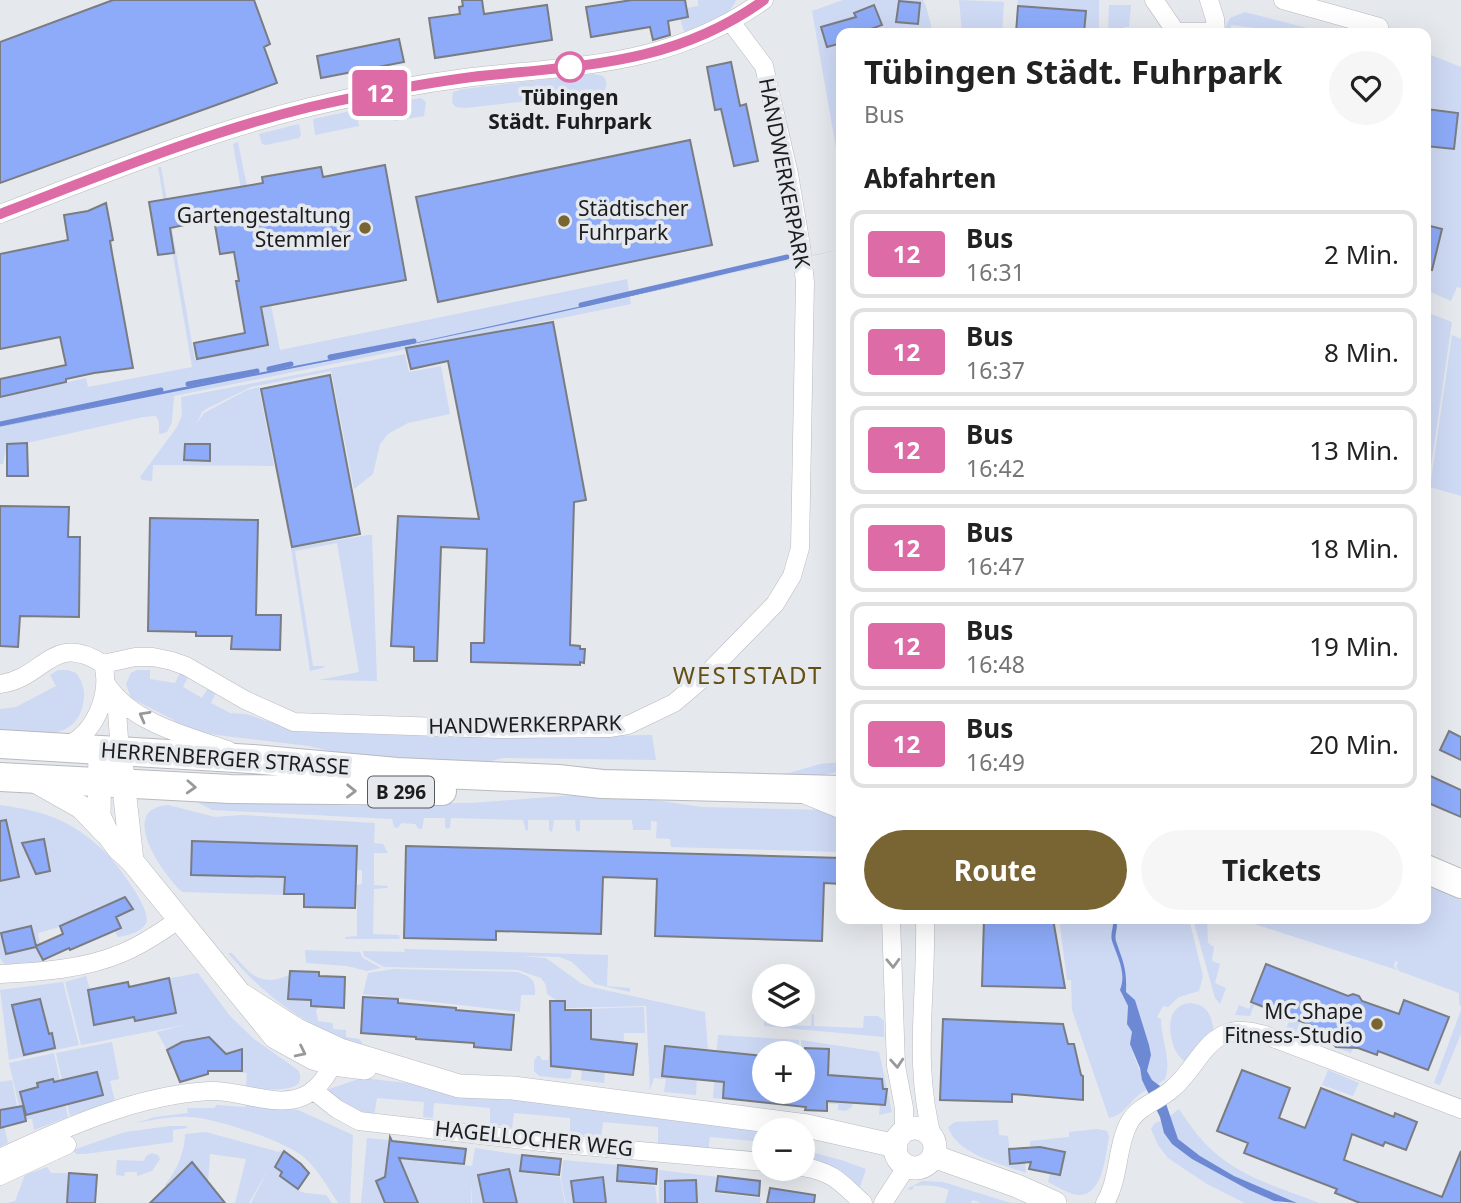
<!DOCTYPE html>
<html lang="de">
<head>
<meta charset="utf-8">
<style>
	body { margin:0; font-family:"Noto Sans",sans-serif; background:#f6f6f6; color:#222; height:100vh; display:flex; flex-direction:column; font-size:26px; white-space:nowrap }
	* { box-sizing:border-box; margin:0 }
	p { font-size:23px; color:#767676 }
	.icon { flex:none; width:38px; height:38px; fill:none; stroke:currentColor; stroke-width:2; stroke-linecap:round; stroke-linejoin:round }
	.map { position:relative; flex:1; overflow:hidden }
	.side { position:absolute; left:836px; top:28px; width:595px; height:896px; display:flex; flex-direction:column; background:#fff; border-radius:14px; box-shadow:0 7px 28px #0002 }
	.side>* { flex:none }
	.badge { padding:0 14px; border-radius:5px; font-size:24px; line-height:46px }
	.controls { position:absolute; left:752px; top:964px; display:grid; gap:14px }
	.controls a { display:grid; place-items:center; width:63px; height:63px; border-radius:50%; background:#fff; box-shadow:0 7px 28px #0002; font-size:35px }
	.map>.badge { position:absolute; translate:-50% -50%; box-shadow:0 0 0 4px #fff }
	h2 { padding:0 28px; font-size:26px; line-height:63px }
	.round { display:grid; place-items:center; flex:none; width:74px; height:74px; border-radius:37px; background:#f6f6f6 }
	.headline { display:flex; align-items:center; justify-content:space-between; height:119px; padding:0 28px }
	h1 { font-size:33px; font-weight:700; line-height:52px }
	.cta { display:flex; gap:14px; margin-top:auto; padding:14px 28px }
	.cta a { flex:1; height:80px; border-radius:42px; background:#796534; color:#fff; font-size:28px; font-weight:700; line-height:80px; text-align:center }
	.cta a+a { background:#f6f6f6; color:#222 }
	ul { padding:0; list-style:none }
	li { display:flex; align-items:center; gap:21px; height:88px; margin:0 14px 10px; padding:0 14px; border:4px solid #e0e0e0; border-radius:14px }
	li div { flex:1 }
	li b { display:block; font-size:26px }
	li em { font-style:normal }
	li .badge { min-width:77px; font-weight:700; text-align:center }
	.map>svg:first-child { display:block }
	.green { fill:#ced9f4 }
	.water { fill:#6d89d4 }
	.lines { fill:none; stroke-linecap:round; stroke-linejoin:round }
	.stream { stroke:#6d89d4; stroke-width:5 }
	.building { fill:#8dabf8; stroke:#7a7c81; stroke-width:2 }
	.minor-casing { stroke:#b8babf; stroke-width:19 }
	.tertiary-casing { stroke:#b8babf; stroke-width:24 }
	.primary-casing { stroke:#b8babf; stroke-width:30 }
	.minor { stroke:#fff; stroke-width:18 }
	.tertiary { stroke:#fff; stroke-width:23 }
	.primary { stroke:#fff; stroke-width:28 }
	.oneway { stroke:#98999a }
	.line-casing { stroke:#fff; stroke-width:16 }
	.line { stroke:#dd6ba6; stroke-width:10 }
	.stop-dot { fill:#fff; stroke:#dd6ba6; stroke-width:3.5 }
	.poi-dot { fill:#796534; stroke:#e5e8ed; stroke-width:2.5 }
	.labels { text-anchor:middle; stroke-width:7; stroke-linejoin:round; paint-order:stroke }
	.shield { fill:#e5e8ed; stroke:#58595c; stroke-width:2 }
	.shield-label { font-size:19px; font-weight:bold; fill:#1b1c1e }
	.stop-label { font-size:21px; font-weight:bold; fill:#1b1c1e; stroke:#e5e8ed }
	.street-label { font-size:21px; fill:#1b1c1e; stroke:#e5e8ed }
	.poi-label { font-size:21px; fill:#1b1c1e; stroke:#e5e8ed; text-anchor:end }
	.quarter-label { font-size:24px; letter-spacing:2px; fill:#654f13; stroke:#e5e8ed }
</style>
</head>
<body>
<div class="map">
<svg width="1461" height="1203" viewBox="0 0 1461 1203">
	<rect width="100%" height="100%" fill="#e5e8ed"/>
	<path class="green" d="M698,0H736C729,19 702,26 684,32L680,18L688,17L687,8L698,6Z
		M843,0H923L926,6L933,33H842V182L812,11Z
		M959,0L1004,2L1002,33H962Z
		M1018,0H1099V33H1085L1086,10L1017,6Z
		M1109,5H1131L1129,27H1124V33H1108Z
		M1245,12L1326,33H1298L1231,25L1230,33H1223L1230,18Z
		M1426,53L1461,67V288L1457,287L1451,301L1426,290Z
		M593,74L603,76C608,82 607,86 603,93L465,108L456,107L452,103L453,92L463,89Z
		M421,98L426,102L424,116L394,121L391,103Z
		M356,110L359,126L315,135L313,119Z
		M299,124L301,135L299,138L266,145L262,144L259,134Z
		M238,142L280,350L627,279L631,304L174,396L172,422L167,432L161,434L159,433V422L156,416L143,417L27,443L7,444L3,464H0V397L86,378L88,387L192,367L158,167H161L195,360L269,346L233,144Z
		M1426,312L1452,322L1428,487L1426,488Z
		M1452,335L1461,339V496L1430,487Z
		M405,354L409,372L441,366L450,414L408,423L388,434L380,444L373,474L354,489L331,371L251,387L208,408L202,412L197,423L204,413L247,390L259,387L274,466L153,465L152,481L142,480L140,477L177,427L182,415L181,397Z
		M368,535H372L377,681L319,680L359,672L337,543L295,551L313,666H325L323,668L310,671L291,548Z
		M58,670H68L76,673C83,682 86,692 83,704C75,744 31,733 0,732V709L16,707L56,686L50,675Z
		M137,670H150V679L175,683L180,673L188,677L183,687L202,698L208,688L216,692L211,703L230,713L246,714L294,730L500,738L652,735L656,760L503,758L473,766L350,756L309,746L225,736L196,732L172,725L174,720L131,698L126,684L131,673Z
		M842,762V771L792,781L541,767L779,774L789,773L820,764Z
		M620,795L702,807L825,810L842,817V852L671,847L670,839L656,838L657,822L651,821V830H633L632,820H580V830L578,832L576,830L575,820H554L552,832L549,830V820H528V830L526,831L523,820L451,818L450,827L448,829L445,827V818H424L422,829H419L415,824L402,823L397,828L394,827L392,819L212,810L193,800L176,796L352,806L412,803H471L563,796Z
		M0,805C24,808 52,814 73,827C83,833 94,842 103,850C114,860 153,910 146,923C141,933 128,935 118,937L106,914L38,933L43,965C28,966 8,973 0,958Z
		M168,805L215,817L242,815L375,823L374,843L383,844L388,853H374V885L388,886L387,888L374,889L373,934L399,935L400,939H345V937L357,936V885L362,884V870H358L357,858L301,857L286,895L182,892C162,873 117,809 168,805Z
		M1426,885L1461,900V1006L1459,1004V993L1399,971L1396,966L1398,962L1395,961L1394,966L1397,970L1239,919H1426Z
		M1059,919H1113L1112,940L1120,958L1123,980L1121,993L1128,1006L1127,1023L1132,1033L1133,1053L1147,1090C1129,1098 1129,1113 1109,1118L1072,1010L1071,980H1067Z
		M1116,919H1189L1203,976L1199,991L1179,997L1168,1007L1163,1006L1157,1017L1161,1019C1161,1040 1172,1059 1165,1079L1158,1084L1152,1080L1147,1071L1151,1055L1135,1000L1126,992C1127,974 1121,957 1116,941C1114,934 1119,927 1116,919Z
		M1193,919H1207L1208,943L1214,947L1212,961L1220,964L1215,983L1226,988L1220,1004L1215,998Z
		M404,949L608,955L607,986L630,988V992L595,984L572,962L560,957L520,956L546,958L582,984L591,987L705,1012L709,1063L697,1078L696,1095L664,1092L666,1079L654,1078L650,1090L646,1006L567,1008L547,994L546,985L541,978L518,970L384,967L364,956L363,951L405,952Z
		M305,950L360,952L363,958L381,968L367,971L347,966L306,963Z
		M228,953H232C250,974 260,988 289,975L288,999L311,1000L321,1006L316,1010L318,1021L333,1023V1029L346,1030V1037L359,1039L362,1042L360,1048C303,1022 269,1001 228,953Z
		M394,969L517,972C531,977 536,979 535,995H521L520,1012L363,994L368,973Z
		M198,973L230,1016L254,1039L298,1070C311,1097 261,1088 246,1088L247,1073L231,1071L167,1050L157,1032L184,1025L81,1045L65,982L86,976L91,993Z
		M63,982L79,1045L9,1060L0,990Z
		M1252,1002L1356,1039L1351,1053L1325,1043L1328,1033L1317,1028L1313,1038L1309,1037L1313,1027L1300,1022L1296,1032L1286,1029L1290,1018L1254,1005L1250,1016L1235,1015L1239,1005L1249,1009Z
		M1190,1003C1212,1005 1212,1021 1215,1039L1192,1068C1185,1062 1177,1056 1174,1047C1167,1029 1168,1005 1190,1003Z
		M644,1007L645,1033H624L623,1056L606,1055L604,1083L581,1080L582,1068L572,1067L571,1077L568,1079L539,1076L534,1071V1061L537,1056H540L542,1060H548L551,1049V1010Z
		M1461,1010V1034L1440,1085L1434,1083Z
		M765,1013L767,1015V1024L811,1026L812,1014L814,1015V1026L863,1028L864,1016H878L884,1021V1037L764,1026Z
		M718,1035L799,1040V1053L765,1054V1086H760L758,1102L713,1098Z
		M801,1040L879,1052L892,1112L879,1115L880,1104L853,1100L852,1107L846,1111L838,1110V1104L807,1103L803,1089Z
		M112,1042L119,1079L110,1081L115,1101L70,1116L56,1053Z
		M54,1053L68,1117L34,1130L32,1119L22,1120L9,1063Z
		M1328,1070L1359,1083L1353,1096L1322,1085Z
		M362,1078L496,1093L765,1130V1142L710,1137L708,1151L658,1143V1127L603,1122L601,1137L570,1134V1118L514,1113L512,1128L490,1124V1108L434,1103L433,1118L423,1117L424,1102L377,1098L374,1116L354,1114L326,1092L329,1089Z
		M12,1080L20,1121L4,1125L8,1143L0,1147V1082Z
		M247,1104L298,1110L353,1135L350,1203H338C329,1189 318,1170 306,1159C289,1142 215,1118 190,1117C172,1116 153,1120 136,1123L155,1117L188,1113L187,1108H215L216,1105L245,1107Z
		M1179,1109C1189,1124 1200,1140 1214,1152C1243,1178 1283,1189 1319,1203C1312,1203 1303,1203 1297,1203C1271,1197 1192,1158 1177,1137C1173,1131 1172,1123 1170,1116Z
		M998,1120L999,1135L1008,1136L1011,1162L1025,1161L1026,1173C1002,1164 957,1155 948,1127L955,1122Z
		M1161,1121L1164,1133L1172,1144L1274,1201L1284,1203H1245L1207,1184L1168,1158L1158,1145L1151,1129L1155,1123Z
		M170,1126H187V1128L173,1130V1142L85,1154H76L73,1150L125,1132Z
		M1097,1129L1107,1131L1109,1137C1105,1156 1103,1202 1073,1194C1064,1191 1056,1186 1048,1182L1050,1173L1060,1175L1065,1154L1034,1148L1030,1146V1141L1069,1137V1132Z
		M206,1132L279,1152L280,1150L308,1174L297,1190L305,1193L326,1195L332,1203H251L269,1168L249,1203H235L246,1159L210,1154L208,1183L168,1188L165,1185C176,1172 185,1152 185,1134Z
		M367,1138L388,1140L387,1157L472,1166L475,1148L521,1155L519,1172L560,1177L565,1203H472V1184L471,1203H361Z
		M803,1144L807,1151L841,1160L866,1169L858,1193L803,1164Z
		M152,1153L158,1155L160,1159L152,1171L137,1176V1172H125L124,1176L116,1175L117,1160L144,1161L146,1156Z
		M563,1160L618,1165L616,1182L655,1186L657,1203H566L561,1179Z
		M47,1167L51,1173H69L66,1203H7L15,1201L25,1175Z
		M659,1170L718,1177L716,1193L761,1198L760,1203H659Z
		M922,1181L943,1182L1011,1203H981L973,1200L971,1203H947L945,1202L949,1190C936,1185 927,1185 914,1186L912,1190L907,1189Z"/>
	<path class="water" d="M842,249C700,279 559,314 417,343C278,372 139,398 0,427L174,389L414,343Z
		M1113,919H1116C1119,927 1114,934 1116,941C1123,962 1127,968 1126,992L1135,1000L1149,1045L1151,1055L1147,1071L1152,1080L1160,1086L1178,1139L1200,1156L1234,1176L1297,1203L1274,1201L1249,1190L1192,1159L1172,1144L1164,1133L1160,1117L1142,1080L1140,1068L1130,1044L1132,1032L1127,1024L1128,1006L1120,990C1127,973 1117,956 1112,941C1110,933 1114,927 1113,919Z"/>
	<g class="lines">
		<path class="stream" d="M581,305L787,257
			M330,357L414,341
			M269,369L291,364
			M188,384L257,371
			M0,424L161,390"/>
	</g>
	<path class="building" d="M113,0H254L270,44L264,47L277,83L0,183V42Z
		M462,0H482L484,14L547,5L552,40L435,58L429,18L460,14L459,7L463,6Z
		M632,0H685L688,17L668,21L670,35L653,40L650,27L591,37L586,7Z
		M899,1L920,3L918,24L896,22Z
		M874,5L882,25L860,33H842V43L827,47L821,27L856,17L854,13Z
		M1018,6L1086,11L1084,33H1016Z
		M399,39L404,62L321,78L317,56Z
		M731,62L740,106L746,104L758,161L734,166L721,109L715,110L707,67Z
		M1426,109L1458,113L1454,149L1426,146Z
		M690,140L712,245L438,302L416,197Z
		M385,165L406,280L261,307L268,345L197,359L194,343L245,333L236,281H239L234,252L220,254L214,219L170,228L174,253L158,255L149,202L263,183L262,177L321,167L323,177Z
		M106,203L113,240L110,241L112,253L133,368L94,373L66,379V382L0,397V379L66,365L60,337L0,349V254L68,240L64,215L88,211Z
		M1426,225L1442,229L1432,270L1426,269Z
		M553,322L586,500L574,502L570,645L580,646V649H585L584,663L580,662V665L471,662V643H484L487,549L441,547L437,661H414V647L391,646L398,516L479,519L448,361L411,369L406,348Z
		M330,375L360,534L292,547L261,389Z
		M27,443L28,476H7V444Z
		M185,444H210V461L184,460Z
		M0,506L69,507L68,537H80L79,617L20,616L18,647L0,646Z
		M150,518L258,520L256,615H281L280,650L231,649L232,636H196V632L148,631Z
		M1449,731L1461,737V760L1440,750Z
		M1426,774L1461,790V817L1426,802Z
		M6,820L19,877L0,881V821Z
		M44,839L50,871L36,874L22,843Z
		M192,841L357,846L355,908L304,907V894H284L285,877L191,875Z
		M406,846L842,858V884L824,883L822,941L655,936L657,879L603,877L601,934L496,931V940L404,938Z
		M125,897L133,909L116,917L121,928L70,950L69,948L43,960L36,947L6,954L1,933L31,926L36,946L63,934L60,926Z
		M984,919H1053L1065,988L982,986Z
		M1266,964L1348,996L1353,994L1359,996L1362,1001L1399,1014L1404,1000L1449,1017L1428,1070L1378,1051L1377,1055L1358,1048L1336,1047L1331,1041V1033L1251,1002Z
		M290,971L319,972V976L345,977L344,1008L311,1006V1000L288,999Z
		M169,978L176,1013L135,1021L134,1017L94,1025L88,990L128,982L129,987Z
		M363,997L398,999V1003L456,1008V1010L514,1015L511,1050L474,1047V1043L416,1039V1037L361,1033Z
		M40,999L49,1034L52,1033L55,1048L24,1055L12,1005Z
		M550,1001H565V1010H591V1039L637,1044L633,1075L551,1066Z
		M943,1019L1063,1024L1068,1044H1074L1081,1075L1083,1076V1100L1012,1094V1102L940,1100Z
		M209,1037L226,1054L242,1049V1071H208V1074L180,1082L167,1050L182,1042Z
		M665,1046L765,1056V1092H803L805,1048L829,1049L828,1075L882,1079L883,1089H887L885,1105L827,1101V1111L805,1110L806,1107L723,1098L724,1082L662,1076Z
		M1242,1070L1290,1088L1279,1118L1305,1128L1321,1088L1394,1117L1395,1113L1417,1122L1406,1150L1385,1142L1383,1146L1352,1134L1344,1160L1442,1197L1461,1151V1203H1360L1335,1193L1337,1189L1244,1153L1248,1143L1217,1131Z
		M97,1072L103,1095L26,1115L20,1092L38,1087L37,1083L53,1079L54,1082Z
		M23,1106L26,1121L0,1128V1110Z
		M390,1137L392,1141L466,1149L464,1164L399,1158L418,1203H385L376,1181L385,1177Z
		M1040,1147L1065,1152L1060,1175L1029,1169L1031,1162L1010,1164L1009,1149Z
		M284,1151L301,1164L309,1173L298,1189L280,1176L282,1172L275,1167Z
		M522,1155L561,1159L559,1175L520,1171Z
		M192,1162L225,1203H150L184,1170Z
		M618,1165L657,1169L656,1184L617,1181Z
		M509,1169L517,1203H484L478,1175Z
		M69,1173L97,1175L95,1203H67Z
		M718,1176L760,1181L759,1196L716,1191Z
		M603,1177L606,1203H574L571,1181Z
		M696,1180L697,1203H665V1181Z
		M770,1188L815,1195L814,1203H767Z"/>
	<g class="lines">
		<defs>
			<path id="minor" d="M1154,0L1176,32H1216
				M1209,0L1215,19L1216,33
				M1283,0L1379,27
				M0,214C102,175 203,133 310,107C363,94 418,84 472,77C580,65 672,66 764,0
				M103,664L135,657H153L172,661L186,666L245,700L294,722L499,729L609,728L628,725L674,703L701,680L775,604L792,576L800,548L805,282L801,246L789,174L764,66L731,22
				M0,684C44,679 52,631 103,664C112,693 94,737 64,746
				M107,685C132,723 187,736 228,750
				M116,698L120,752
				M803,794L842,810
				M891,919L896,1066L904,1108V1132
				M925,919C927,998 912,1061 933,1140
				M0,974C40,972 85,969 122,953C142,945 161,932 178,920
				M313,1090L337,1109L359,1121L550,1143L765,1162
				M0,1158C64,1128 137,1095 209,1091C239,1089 275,1109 304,1096C320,1089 331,1069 337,1055
				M803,1167C834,1172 841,1183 863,1203
				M0,1176L67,1145
				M883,1203L907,1166
				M1105,1203C1120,1178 1116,1146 1130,1121C1140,1105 1159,1101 1172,1089C1191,1074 1202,1045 1223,1035C1237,1028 1251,1031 1265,1035L1461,1109"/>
			<path id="tertiary" d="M100,751L99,816L107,833L118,848L132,861L275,1037L313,1058L333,1064L365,1068
				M120,752L132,861
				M35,781L81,807L105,832
				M242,995L297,1030L340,1050L459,1086L513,1088L807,1126L896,1146
				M895 1148a20 20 0 1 1 40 0a20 20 0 1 1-40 0Z
				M933,1156L1017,1186L1055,1203"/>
			<path id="primary" d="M0,744L252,759L397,772L558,779L602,784L842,790
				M0,777L230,789L442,791
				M1426,869L1461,884"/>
		</defs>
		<use href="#minor" class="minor-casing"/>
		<use href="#tertiary" class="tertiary-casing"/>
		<use href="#primary" class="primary-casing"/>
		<use href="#minor" class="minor"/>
		<use href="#tertiary" class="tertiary"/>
		<use href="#primary" class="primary"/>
	</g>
	<defs><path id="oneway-chevron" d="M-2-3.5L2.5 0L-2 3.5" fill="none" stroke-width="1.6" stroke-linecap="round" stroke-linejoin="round" transform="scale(1.75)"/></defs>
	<g class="oneway">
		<use href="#oneway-chevron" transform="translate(144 716) rotate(-151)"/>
		<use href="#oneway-chevron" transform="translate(191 787) rotate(3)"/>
		<use href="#oneway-chevron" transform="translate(351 791) rotate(1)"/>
		<use href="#oneway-chevron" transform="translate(893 963) rotate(88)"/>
		<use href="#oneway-chevron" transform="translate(301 1052) rotate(26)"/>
		<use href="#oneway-chevron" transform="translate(897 1063) rotate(86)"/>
	</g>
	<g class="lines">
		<defs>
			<path id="line" d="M0,214C102,175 203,133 310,107C363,95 418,84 472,77C580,65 672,66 764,0"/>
		</defs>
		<use href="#line" class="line-casing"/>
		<use href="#line" class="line"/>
	</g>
	<circle class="stop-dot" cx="570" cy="67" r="14"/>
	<g class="poi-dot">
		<circle cx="564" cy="221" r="7"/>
		<circle cx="365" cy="228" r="7"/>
		<circle cx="1377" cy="1024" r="7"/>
	</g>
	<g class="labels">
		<rect class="shield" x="368" y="776.5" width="66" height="31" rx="5"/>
		<g class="shield-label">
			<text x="401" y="799">B 296</text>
		</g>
		<g class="stop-label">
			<text x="570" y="105">Tübingen<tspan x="570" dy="24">Städt. Fuhrpark</tspan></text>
		</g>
		<g class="street-label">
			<text transform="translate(784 173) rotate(79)" y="7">HANDWERKERPARK</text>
			<text transform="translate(525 725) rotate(-1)" y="7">HANDWERKERPARK</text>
			<text transform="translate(225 759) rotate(4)" y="7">HERRENBERGER STRASSE</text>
			<text transform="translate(534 1139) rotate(6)" y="7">HAGELLOCHER WEG</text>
		</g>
		<g class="poi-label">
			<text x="578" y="216" text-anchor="start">Städtischer<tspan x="578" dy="24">Fuhrpark</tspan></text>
			<text x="351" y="223">Gartengestaltung<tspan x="351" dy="24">Stemmler</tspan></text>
			<text x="1363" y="1019">MC Shape<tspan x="1363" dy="24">Fitness-Studio</tspan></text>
		</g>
		<g class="quarter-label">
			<text x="748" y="684">WESTSTADT</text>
		</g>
	</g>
</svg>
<div class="controls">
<a><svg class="icon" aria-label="layers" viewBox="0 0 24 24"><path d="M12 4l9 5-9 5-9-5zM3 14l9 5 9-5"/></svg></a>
<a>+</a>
<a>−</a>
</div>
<b class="badge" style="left:380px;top:93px;background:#dd6ba6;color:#fff">12</b>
<section class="side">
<div class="headline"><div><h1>Tübingen Städt. Fuhrpark</h1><p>Bus</p></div><a class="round"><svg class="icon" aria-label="heart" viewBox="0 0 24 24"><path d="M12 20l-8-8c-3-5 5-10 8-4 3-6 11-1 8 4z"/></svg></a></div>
<h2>Abfahrten</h2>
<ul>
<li><span class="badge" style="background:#dd6ba6;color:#fff">12</span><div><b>Bus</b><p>16:31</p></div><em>2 Min.</em></li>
<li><span class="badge" style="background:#dd6ba6;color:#fff">12</span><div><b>Bus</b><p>16:37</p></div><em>8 Min.</em></li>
<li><span class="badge" style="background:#dd6ba6;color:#fff">12</span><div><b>Bus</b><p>16:42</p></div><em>13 Min.</em></li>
<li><span class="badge" style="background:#dd6ba6;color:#fff">12</span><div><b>Bus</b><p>16:47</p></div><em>18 Min.</em></li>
<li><span class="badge" style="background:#dd6ba6;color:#fff">12</span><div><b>Bus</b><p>16:48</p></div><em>19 Min.</em></li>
<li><span class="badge" style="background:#dd6ba6;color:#fff">12</span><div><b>Bus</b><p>16:49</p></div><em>20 Min.</em></li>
</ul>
<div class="cta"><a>Route</a><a>Tickets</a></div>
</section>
</div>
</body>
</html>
